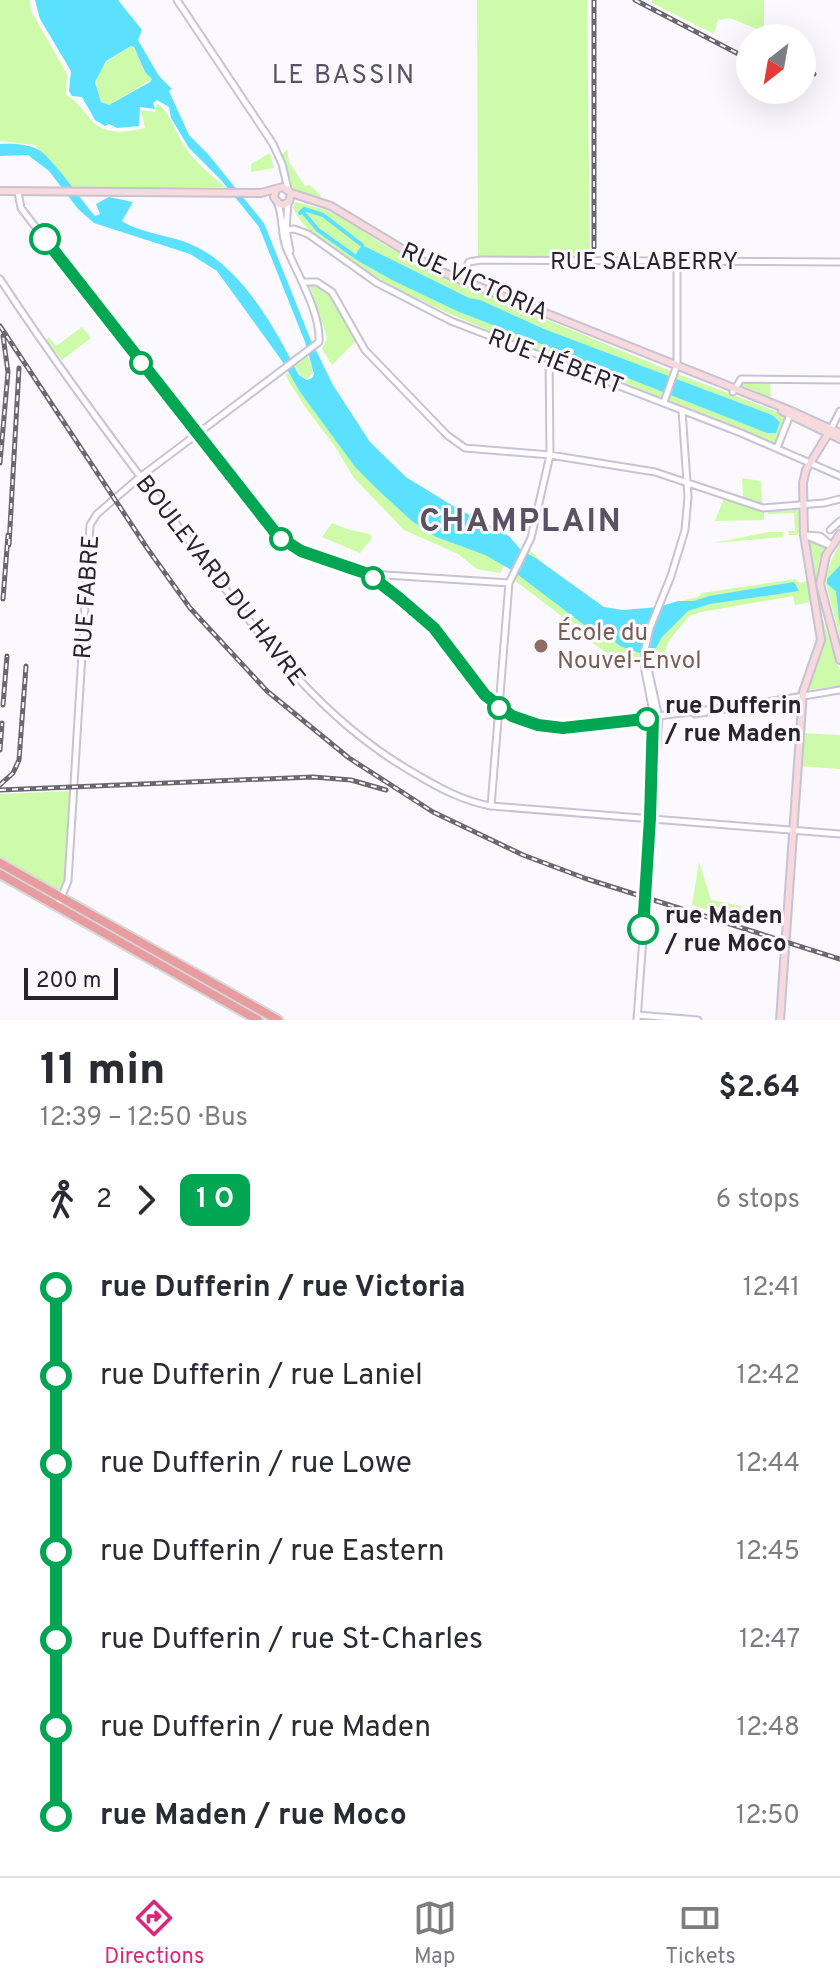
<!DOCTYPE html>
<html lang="en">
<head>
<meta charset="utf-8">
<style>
	body { margin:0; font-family:Overpass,sans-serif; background:#f7f7f7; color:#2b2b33; height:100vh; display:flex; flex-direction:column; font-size:30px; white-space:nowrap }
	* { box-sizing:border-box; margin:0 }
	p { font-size:26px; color:#7c7c81 }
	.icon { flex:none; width:44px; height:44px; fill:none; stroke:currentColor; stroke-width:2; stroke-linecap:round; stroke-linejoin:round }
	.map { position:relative; height:1020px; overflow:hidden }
	.sheet { display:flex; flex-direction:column; background:#fff; flex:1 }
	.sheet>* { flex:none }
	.badge { padding:0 16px; border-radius:12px; font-size:28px; line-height:52px }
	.needle { width:52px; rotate:211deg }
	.tools { position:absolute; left:736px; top:24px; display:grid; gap:16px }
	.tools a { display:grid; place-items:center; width:80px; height:80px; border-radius:50%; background:#fff; box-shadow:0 8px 32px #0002; font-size:40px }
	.scale { position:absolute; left:24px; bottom:20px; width:94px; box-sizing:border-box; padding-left:8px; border:4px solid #27242c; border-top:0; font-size:22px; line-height:28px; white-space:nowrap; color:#27242c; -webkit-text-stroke:6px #fbf9fe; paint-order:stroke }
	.map>.badge { position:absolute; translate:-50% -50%; box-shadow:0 0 0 4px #fff }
	.legs { display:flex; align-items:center; gap:12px; height:88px; padding:0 40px; font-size:26px }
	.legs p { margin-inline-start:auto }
	.summary { display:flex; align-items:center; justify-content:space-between; height:136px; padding:0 40px }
	h1 { font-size:44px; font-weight:800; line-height:60px }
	ul { padding:0 40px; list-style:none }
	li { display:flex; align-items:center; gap:28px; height:88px; font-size:30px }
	li i { display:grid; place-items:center; width:12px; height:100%; margin:0 10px; background:currentColor }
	li i::after { content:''; width:20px; height:20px; margin:-10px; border:6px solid; border-radius:50%; background:#fff }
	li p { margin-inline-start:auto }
	li:first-child i { background:linear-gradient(#0000 50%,currentColor 0) }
	li:last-child i { background:linear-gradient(currentColor 50%,#0000 0) }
	.menu { display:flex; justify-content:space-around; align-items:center; height:112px; border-top:2px solid #e1e1e2; background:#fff; font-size:22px; color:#7c7c81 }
	.menu a { display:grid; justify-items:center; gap:4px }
	.menu .selected { color:#db2777 }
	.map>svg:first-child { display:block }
	.green { fill:#cdfbaa }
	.water { fill:#5be1fe; fill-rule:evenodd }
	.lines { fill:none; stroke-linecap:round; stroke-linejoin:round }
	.stream { stroke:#5be1fe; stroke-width:2 }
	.canal { stroke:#5be1fe; stroke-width:4 }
	.tertiary-casing { stroke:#c9c1d6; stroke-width:9 }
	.secondary-casing { stroke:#c9c1d6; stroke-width:10 }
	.trunk-casing { stroke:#d8d8d9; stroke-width:12 }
	.tertiary { stroke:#fff; stroke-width:5 }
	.secondary { stroke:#f6dadc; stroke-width:6 }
	.trunk { stroke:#e79ca0; stroke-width:8 }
	.rail-casing { stroke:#6a676e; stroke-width:5 }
	.rail { stroke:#fbf9fe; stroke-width:2; stroke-dasharray:6; stroke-linecap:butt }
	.line-1-casing { stroke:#fff; stroke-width:18 }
	.line-1 { stroke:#00a651; stroke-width:12 }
	.stop-1-dot { fill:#fff; stroke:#00a651; stroke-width:4 }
	.education-dot { fill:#8d6e63; stroke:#fbf9fe; stroke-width:3 }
	.labels { text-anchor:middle; stroke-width:6; stroke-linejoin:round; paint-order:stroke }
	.street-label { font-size:24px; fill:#27242c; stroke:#fbf9fe }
	.education-label { font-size:24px; fill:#785e54; stroke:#fbf9fe; text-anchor:start }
	.stop-label { font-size:24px; font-weight:bold; fill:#27242c; stroke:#fbf9fe; text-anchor:start }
	.neighbourhood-label { font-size:26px; letter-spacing:2px; fill:#585263; stroke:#fbf9fe }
	.district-label { font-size:32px; font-weight:bold; letter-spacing:2px; fill:#585263; stroke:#fbf9fe }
</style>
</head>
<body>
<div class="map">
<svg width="840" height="1020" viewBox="0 0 840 1020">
	<rect width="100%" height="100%" fill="#fbf9fe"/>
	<path class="green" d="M0,0H30L31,11L67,74L66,95C80,103 84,113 94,123C107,135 130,132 145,128L141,110L155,112L157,103C170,111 177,137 188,151C198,165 213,177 226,187L73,188L35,145L0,141Z
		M477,0H587L590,257H478Z
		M652,0H764V32L730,18L718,20L714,34L652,3Z
		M131,46L134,48L145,72L152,79L109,105L101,102C87,71 107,61 131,46Z
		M287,149L289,162L305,186L310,185L321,196L320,198C284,194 292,182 282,155Z
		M270,153L274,168L251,172V164Z
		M295,202L323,209L343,217L376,240L428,269L460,284L678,374L786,415L775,445C713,420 651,395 588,370C521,343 321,272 293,208Z
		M312,283C337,292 346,318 356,341L332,365L322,349L327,337L309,284Z
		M82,327L91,338L62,360L46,340L49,337L56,346Z
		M307,353L313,373L307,379L300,375L294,363Z
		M288,372L300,392L355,467L413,522L436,537L485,555L504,566L500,573L477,569L458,554L404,530L354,478L335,447L303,404L285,375Z
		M770,377L771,403L734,388L738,382Z
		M742,478L761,481L762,504L743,499Z
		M724,498L764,511V520L715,521Z
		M796,509L799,512L800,532L796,535H789L788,531H795L794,513L767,514L769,510Z
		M332,523L347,529L370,534L372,538L360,553L322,537Z
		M769,532H783V537L713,543Z
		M806,538L825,547C804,584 829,634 840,671V686L807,690L820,650Z
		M840,543V565L827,579V584L835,588L839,601L840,639L826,583C827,568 833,556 840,543Z
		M529,550C551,569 576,598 605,607C634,617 669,603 698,597L702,593L795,579L800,583L807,581L811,602L795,605L793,596L701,612L689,616L668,642L664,656L652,659L617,660L591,642L572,624L514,580Z
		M800,733L840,735V769L798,766Z
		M72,791L65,883L58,891L0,859V794Z
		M699,862L711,900L741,906L740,920L692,905Z"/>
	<path class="water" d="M35,0H118L142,30L138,40L159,76L172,89L169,91L189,135L208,154L264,223L310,338L333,385L370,442L406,477L453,506L509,536L521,550L537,559L604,607L623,610L659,607L678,601H694L709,596L794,582L799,591L710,604L688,611L662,637L651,657L620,646L613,640L608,643L513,571L485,555L436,537L413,522L378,490L355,467L300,392L282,361L217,271L190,254L94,223L78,209L49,171L28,155L0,156V144C11,143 29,144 39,150C54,160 81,200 95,216L100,214L96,204L109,197L133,202L122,221C144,235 174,235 197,247C244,271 276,330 299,375L307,380L312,378L314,374L305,342L259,227L221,180L189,148L171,118L169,107L157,100L153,103L155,109L140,107L139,126L117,128L109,124L105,126L95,120L82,97L72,96L69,91L71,71L40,19ZM131,46L134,47L145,72L152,79L150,82L109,105L101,102L95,82L106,61Z
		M362,245L469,298L480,300L544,329L772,415L780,422L776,433H767L457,311L392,280L353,258Z
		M840,565V627L836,591L827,584V579Z"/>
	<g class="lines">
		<path class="stream" d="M72,898L117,925"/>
		<path class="canal" d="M302,211L318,230L353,255
			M300,213L304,209L323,215L362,245"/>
		<defs>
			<path id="tertiary" d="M177,0L273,144L282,164L288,189
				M18,192L21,208L27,216L278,536L301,551L368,574L426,619L485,695L500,709L522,720L563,728L721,708
				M288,203L286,229L290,251
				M283,230L294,229L308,234L377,283L451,321L741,433L840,476
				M0,279C57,366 118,448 181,530C251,622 311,714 414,773C439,788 463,801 491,806L840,834
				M460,280L469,262L481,260L840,262
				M302,282H317L332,292L365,350L447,435L465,448L550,455L655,472L763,508L824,503L840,499
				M733,392L741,379L840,380
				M664,402L677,365V262
				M831,429L840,411
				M777,448L790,415
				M830,530L840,521
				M804,535L820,536L832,546
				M807,536L831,546
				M370,574L509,583
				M695,714L840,690
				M491,806L509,583L531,538L550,455L549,358
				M650,818L653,712L645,671V649L650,628L671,576L685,530L688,497L682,410
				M57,907L68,881L90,525L97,514L140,477L319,342C321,313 297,274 286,247C281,233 283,218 278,204
				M637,1015L698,1020
				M637,1020L659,718L647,664"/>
			<path id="secondary" d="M0,191L261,193L283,187L291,193L289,202L283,205L278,203L274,197L276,190
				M291,193L331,206L437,270L789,410L840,433
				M782,411L840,439
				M840,534L826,555L820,584L840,660
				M780,1020L803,692L821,640L804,535L803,483L806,470L831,429"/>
			<path id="trunk" d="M0,863L278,1020
				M0,874L258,1020"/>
		</defs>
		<use href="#tertiary" class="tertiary-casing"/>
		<use href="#secondary" class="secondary-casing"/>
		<use href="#trunk" class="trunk-casing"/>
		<use href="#tertiary" class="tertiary"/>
		<use href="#secondary" class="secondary"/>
		<use href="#trunk" class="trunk"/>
		<defs>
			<path id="rail" d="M635,0L750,60
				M802,73L814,74
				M594,247V0
				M0,326L147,548L190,608L267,691L349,758L433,812L523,855L587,879L840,959
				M0,463L8,372L3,336
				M9,545L19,368
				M3,599L8,535
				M3,705L7,656
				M0,750L2,723
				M0,785L13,773L19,760L26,666
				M0,790L313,777L351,780L386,790"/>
		</defs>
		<use href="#rail" class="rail-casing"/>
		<use href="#rail" class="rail"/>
	</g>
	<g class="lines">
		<defs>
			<path id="line-1" d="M45,239L278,536L301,551L368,574L398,597L434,628L485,695L512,716L538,725L563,728L653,718L650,818L643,929"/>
		</defs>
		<use href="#line-1" class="line-1-casing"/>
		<use href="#line-1" class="line-1"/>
	</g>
	<g class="stop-1-dot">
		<circle cx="45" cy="239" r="14"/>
		<circle cx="141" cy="363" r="10"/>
		<circle cx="281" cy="539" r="10"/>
		<circle cx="373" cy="578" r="10"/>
		<circle cx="499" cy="708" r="10"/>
		<circle cx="647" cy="719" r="10"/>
		<circle cx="643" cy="929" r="14"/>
	</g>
	<circle class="education-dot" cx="541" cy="646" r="8"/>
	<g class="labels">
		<g class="street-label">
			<text x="644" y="269">RUE SALABERRY</text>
			<text transform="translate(475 281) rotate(24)" y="8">RUE VICTORIA</text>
			<text transform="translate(556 361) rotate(21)" y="8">RUE HÉBERT</text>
			<text transform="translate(221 580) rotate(52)" y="8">BOULEVARD DU HAVRE</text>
			<text transform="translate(86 597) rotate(-86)" y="8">RUE FABRE</text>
		</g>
		<g class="education-label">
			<text x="557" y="640">École du<tspan x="557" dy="28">Nouvel-Envol</tspan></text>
		</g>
		<g class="stop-label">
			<text x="665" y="713">rue Dufferin<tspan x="665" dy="28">/ rue Maden</tspan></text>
			<text x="665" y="923">rue Maden<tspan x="665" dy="28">/ rue Moco</tspan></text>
		</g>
		<g class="neighbourhood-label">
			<text x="344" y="83">LE BASSIN</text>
		</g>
		<g class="district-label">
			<text x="521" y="531">CHAMPLAIN</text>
		</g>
	</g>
</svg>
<div class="tools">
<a><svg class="needle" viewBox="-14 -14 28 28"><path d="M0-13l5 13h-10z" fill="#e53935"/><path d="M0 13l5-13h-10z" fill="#7c7c81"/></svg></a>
</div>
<div class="scale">200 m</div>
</div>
<section class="sheet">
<div class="summary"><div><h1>11 min</h1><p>12:39 – 12:50 · Bus</p></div><b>$2.64</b></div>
<div class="legs"><svg class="icon" aria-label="walk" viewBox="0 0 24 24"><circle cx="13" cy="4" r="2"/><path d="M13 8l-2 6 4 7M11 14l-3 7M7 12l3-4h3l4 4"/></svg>2<svg class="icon" aria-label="forward" viewBox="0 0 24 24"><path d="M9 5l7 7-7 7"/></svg><b class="badge" style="background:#00a651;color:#fff">1 O</b><p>6 stops</p></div>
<ul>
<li><i style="color:#00a651"></i><b>rue Dufferin / rue Victoria</b><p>12:41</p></li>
<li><i style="color:#00a651"></i><span>rue Dufferin / rue Laniel</span><p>12:42</p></li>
<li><i style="color:#00a651"></i><span>rue Dufferin / rue Lowe</span><p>12:44</p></li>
<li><i style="color:#00a651"></i><span>rue Dufferin / rue Eastern</span><p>12:45</p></li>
<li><i style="color:#00a651"></i><span>rue Dufferin / rue St-Charles</span><p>12:47</p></li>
<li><i style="color:#00a651"></i><span>rue Dufferin / rue Maden</span><p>12:48</p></li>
<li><i style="color:#00a651"></i><b>rue Maden / rue Moco</b><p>12:50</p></li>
</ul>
</section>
<nav class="menu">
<a class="selected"><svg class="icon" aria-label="directions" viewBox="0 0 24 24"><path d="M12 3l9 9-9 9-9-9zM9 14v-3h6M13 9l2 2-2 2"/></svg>Directions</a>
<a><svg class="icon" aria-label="map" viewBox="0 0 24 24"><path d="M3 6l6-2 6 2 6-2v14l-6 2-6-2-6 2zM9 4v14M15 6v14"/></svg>Map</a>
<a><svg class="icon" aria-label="tickets" viewBox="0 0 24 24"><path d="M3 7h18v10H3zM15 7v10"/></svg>Tickets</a>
</nav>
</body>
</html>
